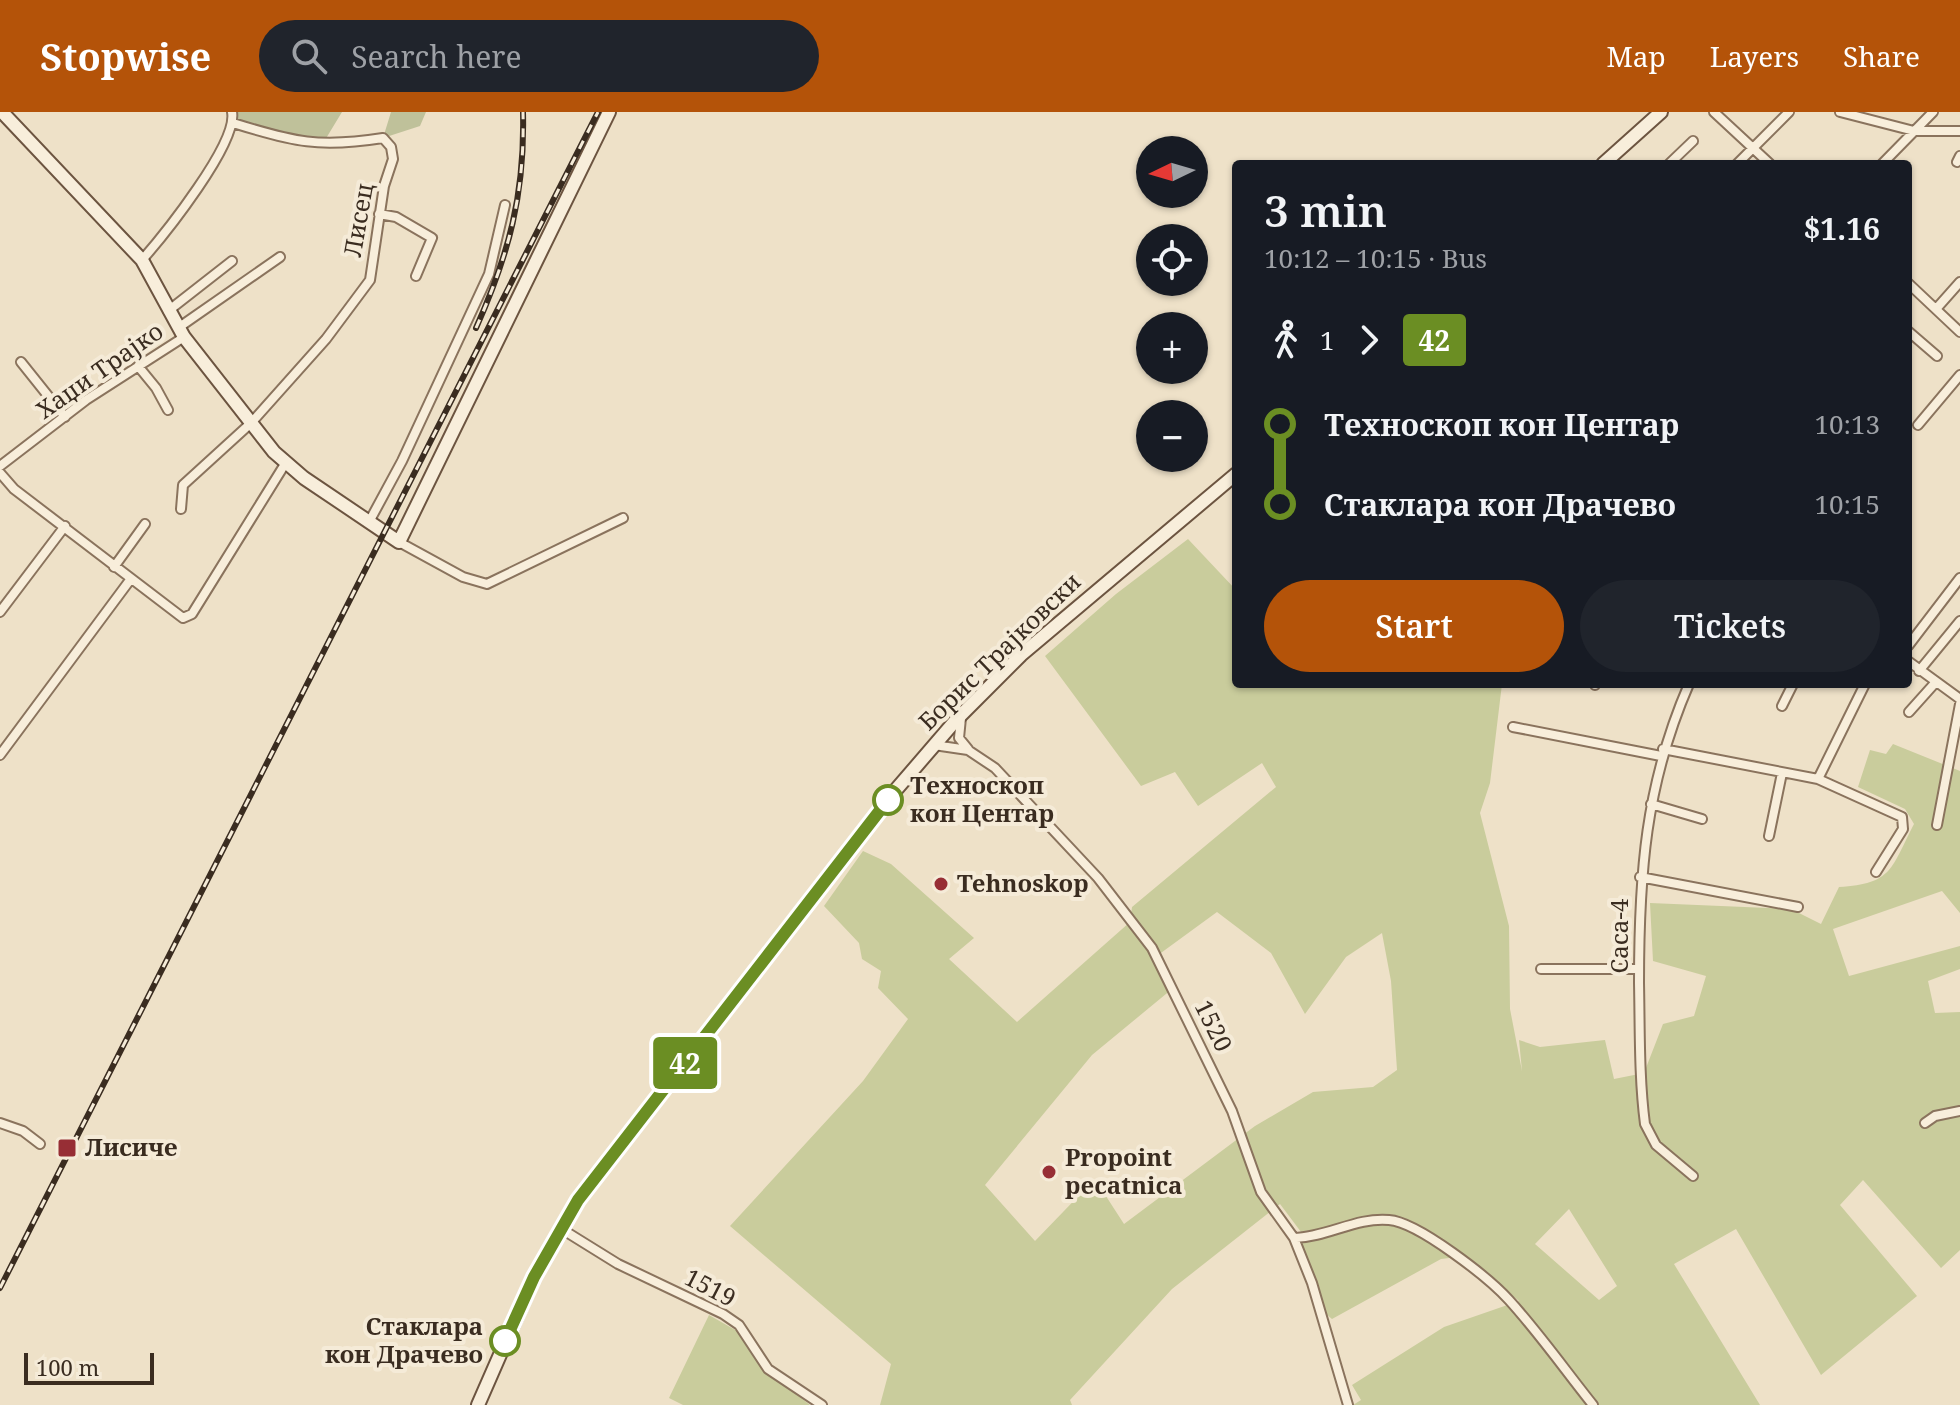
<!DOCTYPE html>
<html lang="en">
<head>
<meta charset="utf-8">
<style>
	body { margin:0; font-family:"Noto Serif",serif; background:#20242c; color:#f1f3f6; height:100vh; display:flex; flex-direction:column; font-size:30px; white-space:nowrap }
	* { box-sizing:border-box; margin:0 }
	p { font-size:26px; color:#9ea1a6 }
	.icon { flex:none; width:44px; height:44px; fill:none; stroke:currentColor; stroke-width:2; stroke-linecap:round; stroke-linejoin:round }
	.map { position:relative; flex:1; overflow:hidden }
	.details { position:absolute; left:1232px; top:48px; width:680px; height:528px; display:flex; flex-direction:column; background:#171b24; border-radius:8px; box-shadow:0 2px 6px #0004 }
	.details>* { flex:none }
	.badge { padding:0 16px; border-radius:6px; font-size:28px; line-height:52px }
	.needle { width:52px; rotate:265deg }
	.tools { position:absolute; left:1136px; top:24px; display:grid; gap:16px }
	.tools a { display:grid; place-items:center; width:72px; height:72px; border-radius:50%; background:#171b24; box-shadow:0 2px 6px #0004; font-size:40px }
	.scale { position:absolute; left:24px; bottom:20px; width:130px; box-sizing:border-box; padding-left:8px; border:4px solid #3a2c20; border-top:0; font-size:22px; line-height:28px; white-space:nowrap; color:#3a2c20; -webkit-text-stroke:6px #f5ebd8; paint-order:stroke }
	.map>.badge { position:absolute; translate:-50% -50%; box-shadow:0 0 0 4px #fff }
	.legs { display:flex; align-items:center; gap:12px; height:88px; padding:0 32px; font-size:26px }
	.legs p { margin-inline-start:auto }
	.summary { display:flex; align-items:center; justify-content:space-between; height:136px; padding:0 32px }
	h1 { font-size:44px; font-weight:600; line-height:60px }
	.cta { display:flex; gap:16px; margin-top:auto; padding:16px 32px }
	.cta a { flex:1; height:92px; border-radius:48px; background:#b45309; color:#fff; font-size:32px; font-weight:600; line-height:92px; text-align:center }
	.cta a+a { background:#20242c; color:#f1f3f6 }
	ul { padding:0 32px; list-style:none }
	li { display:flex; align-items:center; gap:28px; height:80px; font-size:30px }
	li i { display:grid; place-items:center; width:12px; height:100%; margin:0 10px; background:currentColor }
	li i::after { content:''; width:20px; height:20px; margin:-10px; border:6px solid; border-radius:50%; background:#171b24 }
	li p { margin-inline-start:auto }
	li:first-child i { background:linear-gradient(#0000 50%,currentColor 0) }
	li:last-child i { background:linear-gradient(currentColor 50%,#0000 0) }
	header { display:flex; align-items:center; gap:48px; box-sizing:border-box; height:112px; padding:0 40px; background:#b45309; color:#fff }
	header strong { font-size:38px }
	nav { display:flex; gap:44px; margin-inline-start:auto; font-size:28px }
	.search { width:560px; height:72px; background:#20242c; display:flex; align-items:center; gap:20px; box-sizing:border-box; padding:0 28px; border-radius:44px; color:#9ea1a6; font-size:30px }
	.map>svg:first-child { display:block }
	.green { fill:#c9cc9c; fill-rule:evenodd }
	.cemetery { fill:#bfc19a }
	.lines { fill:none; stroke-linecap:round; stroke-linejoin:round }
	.street-casing { stroke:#8a735d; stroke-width:12 }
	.secondary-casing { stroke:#6c5440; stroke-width:16 }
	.street { stroke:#f8eedb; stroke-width:8 }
	.secondary { stroke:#f8eedb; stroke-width:12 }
	.rail-casing { stroke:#3a2c20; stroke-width:6 }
	.rail { stroke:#f5ebd8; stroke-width:3; stroke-dasharray:9; stroke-linecap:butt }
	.line-1-casing { stroke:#fff; stroke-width:18 }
	.line-1 { stroke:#6b8e23; stroke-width:12 }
	.stop-1-dot { fill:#fff; stroke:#6b8e23; stroke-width:4 }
	.poi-dot { fill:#972e35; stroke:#f5ebd8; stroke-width:3 }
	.labels { text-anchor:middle; stroke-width:8; stroke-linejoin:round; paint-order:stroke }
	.street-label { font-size:24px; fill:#3a2c20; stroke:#f5ebd8 }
	.stop-label { font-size:24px; font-weight:bold; fill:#3a2c20; stroke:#f5ebd8; text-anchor:start }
	.poi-label { font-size:24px; font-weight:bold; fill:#3a2c20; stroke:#f5ebd8; text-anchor:start }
</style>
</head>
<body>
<header>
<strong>Stopwise</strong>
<div class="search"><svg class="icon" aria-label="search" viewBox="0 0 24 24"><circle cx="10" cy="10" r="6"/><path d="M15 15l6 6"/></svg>Search here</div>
<nav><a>Map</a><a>Layers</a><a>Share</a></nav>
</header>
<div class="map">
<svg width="1960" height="1293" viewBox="0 0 1960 1293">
	<rect width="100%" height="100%" fill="#eee1c8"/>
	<path class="green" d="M1188,427L1236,478V572H1502L1490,671L1480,701L1509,814L1510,897L1522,959L1519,928L1540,935L1605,928L1614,967L1644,961L1663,912L1694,904L1706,864L1653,849L1650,791L1791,797L1821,812L1839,775C1893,772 1891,756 1914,712L1905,697L1858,675L1870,638L1886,642L1893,632L1960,659V801L1942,779L1833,817L1849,864L1960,834V857L1928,869L1935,901L1960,900V1138L1941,1156L1863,1068L1840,1093L1917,1184L1821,1263L1736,1117L1674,1152L1760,1293H1353L1361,1288L1352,1273L1444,1215L1519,1189L1466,1144L1441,1147L1332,1207C1311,1191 1292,1145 1301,1120L1280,1092L1172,1177L1070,1288L1072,1293H880L891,1252L730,1114L863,969L908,907L878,876L881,859L862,847L859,831L824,794L863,739L891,752L974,826L949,847L1017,910L1130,810L1132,795L1276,675L1262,651L1198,694L1175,660L1141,674L1045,544L1116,482ZM1217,800L1271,841L1305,902L1346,845L1382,821L1391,869L1397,958L1373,975L1313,980L1255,1014L1124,1112L1102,1078L1091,1071L1035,1129L985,1073L1092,943L1172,877L1154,846ZM1569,1097L1617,1174L1599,1188L1535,1132Z
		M709,1203L737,1219L778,1268L810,1293H683L669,1286Z"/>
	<path class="cemetery" d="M231,0H342L322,33L233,11Z
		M391,0H426L420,14L383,26Z"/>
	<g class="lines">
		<defs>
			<path id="street" d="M1714,0L1770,52
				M1840,0L1914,19H1960
				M1957,50L1960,44
				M1669,52L1693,29
				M1737,52L1789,0
				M1882,52L1933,0
				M379,102L396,105L432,126L416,164
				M142,148C164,123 238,31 232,0
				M1908,171L1960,220
				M1936,197L1960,170
				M168,199L232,149
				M178,216L280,145
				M1908,219L1937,244
				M21,250L65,305
				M138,254L156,276L168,298
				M1918,313L1960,263
				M0,354L86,288L184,225
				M0,361L14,377L183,506L192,502L285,352
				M181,397L183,373L251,311L326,227L370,168L384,74L393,47L391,35L383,26C319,36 294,30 233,11
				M369,410L402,349L489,162L505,93
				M399,430L463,465L487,472L623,406
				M114,455L145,412
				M0,500L65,414
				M1908,534L1960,466
				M1908,549L1960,587
				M1919,559L1960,509
				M1689,572C1645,673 1639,763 1639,871C1640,918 1639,966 1645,1012L1656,1033L1693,1064
				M1865,572L1818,667L1902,705L1903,717L1876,760
				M1595,573V572
				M1782,594L1793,572
				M1909,600L1935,571
				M961,606L959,626L968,637
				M1513,615L1661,644
				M934,633L968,638L995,656L1098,766L1152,836L1232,999L1261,1080L1294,1126L1312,1171L1348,1293
				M1663,637L1818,667
				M0,643L130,468
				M1651,692L1702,707
				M1937,713L1960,592
				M1769,724L1782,661
				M1640,765L1798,795
				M1541,857H1639
				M0,1011L23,1019L40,1032
				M1925,1011L1935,1004L1960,999
				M560,1116L618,1152L723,1202L739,1213L768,1257L822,1293
				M1294,1126C1328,1125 1356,1105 1389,1108C1418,1110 1489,1166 1509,1188C1539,1221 1565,1258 1593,1293"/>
			<path id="secondary" d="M2,0L142,148L184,225L274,340L304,366L399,430L609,0
				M1603,52L1661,0
				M478,1293L534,1165L578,1088L894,680L956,608L1021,543L1236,362"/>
		</defs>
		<use href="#street" class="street-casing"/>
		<use href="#secondary" class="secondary-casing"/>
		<use href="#street" class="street"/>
		<use href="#secondary" class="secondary"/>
		<defs>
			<path id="rail" d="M476,216C509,142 525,82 523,0
				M0,1176L598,0"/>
		</defs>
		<use href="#rail" class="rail-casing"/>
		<use href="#rail" class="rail"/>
	</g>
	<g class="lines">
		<defs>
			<path id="line-1" d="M505,1229L534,1165L578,1088L888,688"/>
		</defs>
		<use href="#line-1" class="line-1-casing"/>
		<use href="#line-1" class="line-1"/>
	</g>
	<g class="stop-1-dot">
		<circle cx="888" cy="688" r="14"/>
		<circle cx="505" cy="1229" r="14"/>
	</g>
	<g class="poi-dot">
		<circle cx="941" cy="772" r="8"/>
		<rect x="57" y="1026" width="20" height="20" rx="4"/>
		<circle cx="1049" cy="1060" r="8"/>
	</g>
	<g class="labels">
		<g class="street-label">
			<text transform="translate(359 108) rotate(-80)" y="8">Лисец</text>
			<text transform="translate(100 259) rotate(-35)" y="8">Хаџи Трајко</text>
			<text transform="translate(1000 540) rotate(-44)" y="8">Борис Трајковски</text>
			<text transform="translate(1620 824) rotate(-90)" y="8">Саса-4</text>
			<text transform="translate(1213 914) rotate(64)" y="8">1520</text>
			<text transform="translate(710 1176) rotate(27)" y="8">1519</text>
		</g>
		<g class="stop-label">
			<text x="910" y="682">Техноскоп<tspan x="910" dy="28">кон Центар</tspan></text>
			<text x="483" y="1223" text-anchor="end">Стаклара<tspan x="483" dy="28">кон Драчево</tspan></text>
		</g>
		<g class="poi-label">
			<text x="957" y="780">Tehnoskop</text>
			<text x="85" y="1044">Лисиче</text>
			<text x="1065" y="1054">Propoint<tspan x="1065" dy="28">pecatnica</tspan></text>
		</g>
	</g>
</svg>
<div class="tools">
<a><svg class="needle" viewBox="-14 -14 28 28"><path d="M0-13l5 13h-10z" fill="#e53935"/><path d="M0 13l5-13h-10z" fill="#9ea1a6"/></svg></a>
<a><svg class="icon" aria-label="locate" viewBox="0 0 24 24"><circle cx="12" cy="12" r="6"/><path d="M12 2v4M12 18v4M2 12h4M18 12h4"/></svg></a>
<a>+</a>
<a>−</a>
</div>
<div class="scale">100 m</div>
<b class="badge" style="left:685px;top:951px;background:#6b8e23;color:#fff">42</b>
<section class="details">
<div class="summary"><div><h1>3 min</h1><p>10:12 – 10:15 · Bus</p></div><b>$1.16</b></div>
<div class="legs"><svg class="icon" aria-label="walk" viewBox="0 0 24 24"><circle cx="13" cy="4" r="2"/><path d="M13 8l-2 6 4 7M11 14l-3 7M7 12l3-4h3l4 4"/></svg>1<svg class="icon" aria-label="forward" viewBox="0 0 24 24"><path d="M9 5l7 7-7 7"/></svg><b class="badge" style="background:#6b8e23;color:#fff">42</b></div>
<ul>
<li><i style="color:#6b8e23"></i><b>Техноскоп кон Центар</b><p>10:13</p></li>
<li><i style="color:#6b8e23"></i><b>Стаклара кон Драчево</b><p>10:15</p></li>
</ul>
<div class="cta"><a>Start</a><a>Tickets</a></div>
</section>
</div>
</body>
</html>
